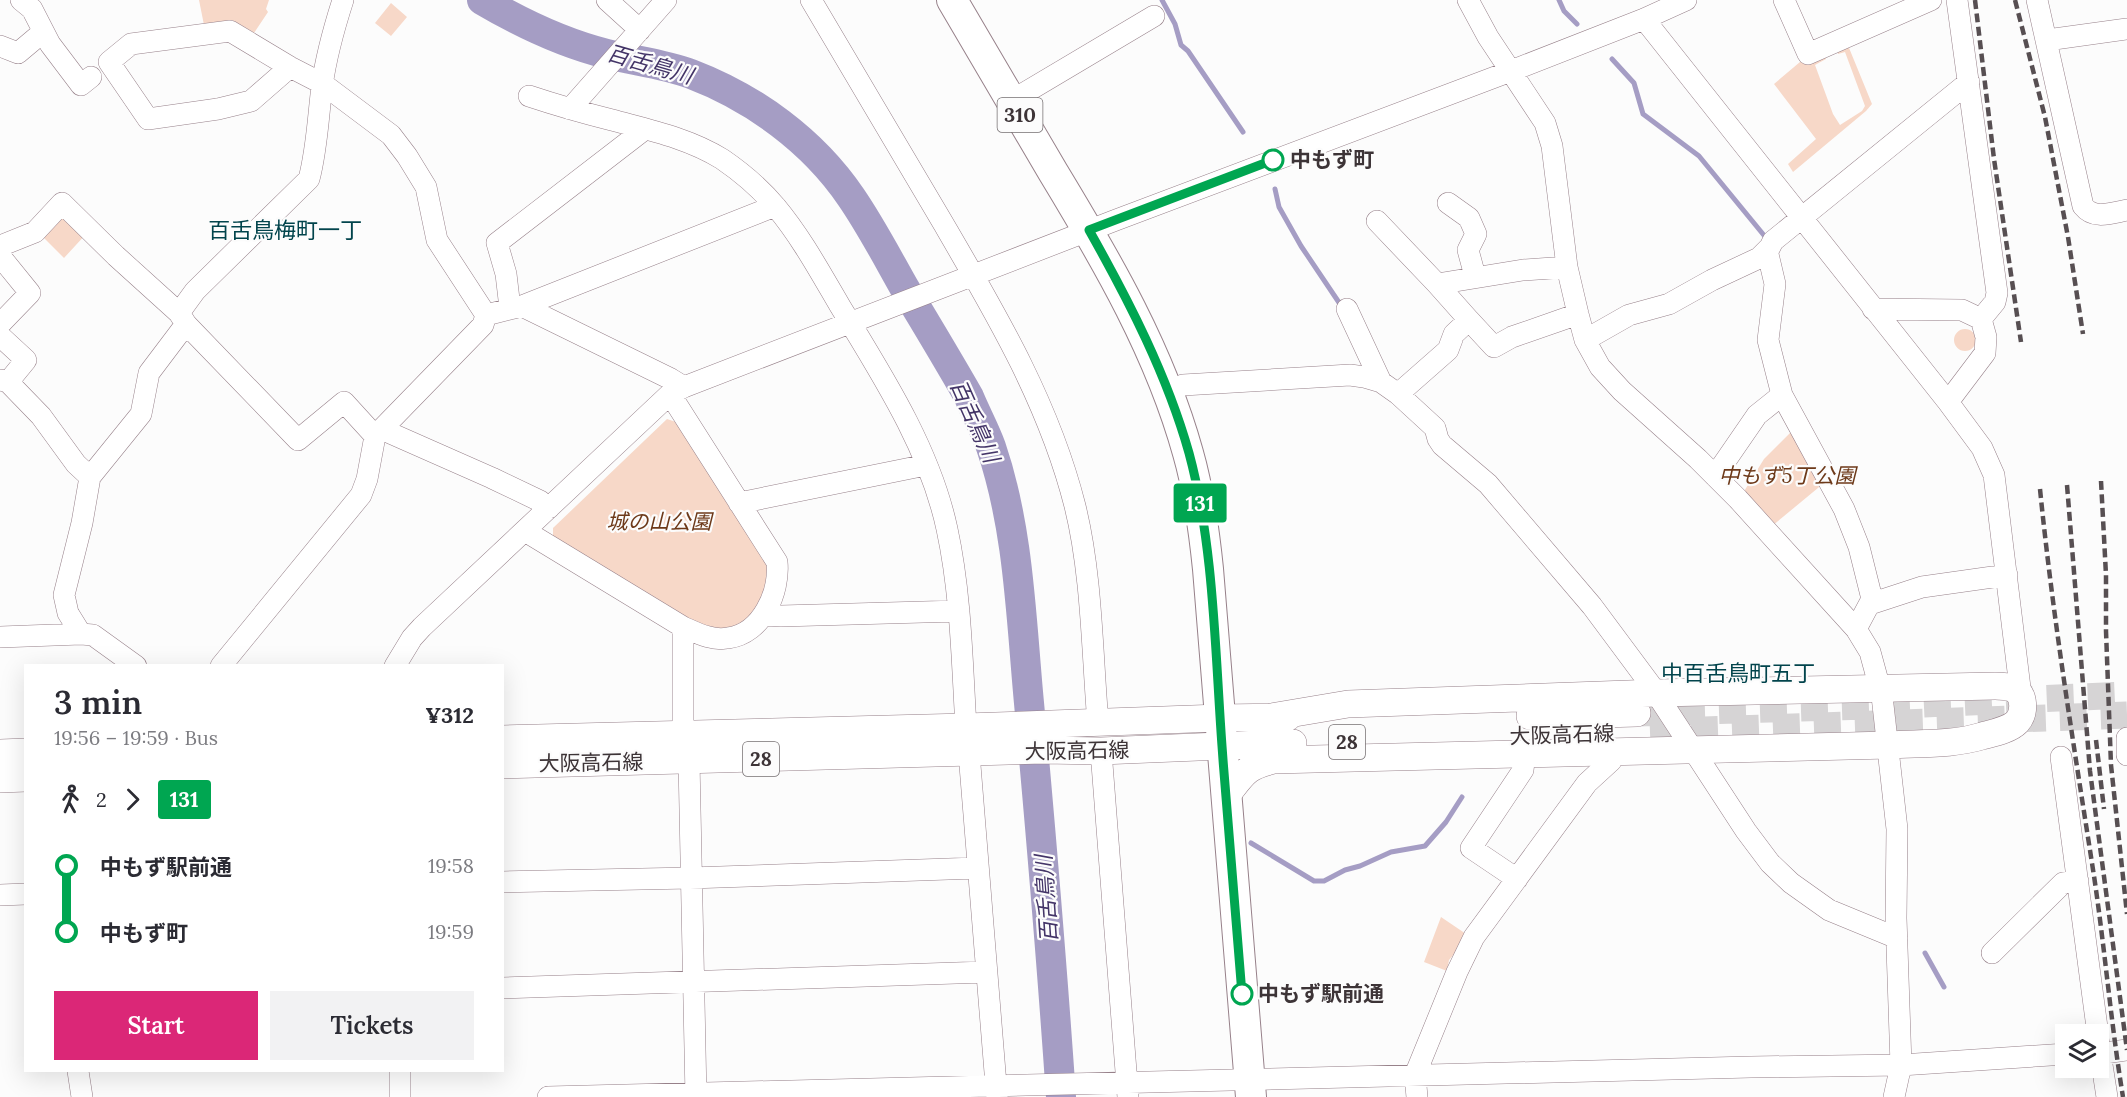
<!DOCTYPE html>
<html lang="en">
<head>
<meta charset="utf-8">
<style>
	body { margin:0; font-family:Lora,"Noto Sans JP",serif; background:#f2f2f3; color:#2b2b33; height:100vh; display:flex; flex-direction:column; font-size:22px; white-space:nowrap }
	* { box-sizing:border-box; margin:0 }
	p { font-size:20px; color:#7c7c81 }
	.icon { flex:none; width:33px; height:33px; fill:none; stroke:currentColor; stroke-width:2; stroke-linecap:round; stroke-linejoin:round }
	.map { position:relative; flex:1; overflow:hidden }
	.panel { position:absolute; left:24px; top:664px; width:480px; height:408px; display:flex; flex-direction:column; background:#fff; border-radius:0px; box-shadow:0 6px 24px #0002 }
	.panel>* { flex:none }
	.badge { padding:0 12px; border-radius:4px; font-size:21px; line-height:39px }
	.tools { position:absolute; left:2055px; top:1024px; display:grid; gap:12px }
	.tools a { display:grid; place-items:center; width:54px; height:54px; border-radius:0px; background:#fff; box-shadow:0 6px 24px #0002; font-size:30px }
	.map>.badge { position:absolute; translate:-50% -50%; box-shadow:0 0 0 3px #fff }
	.legs { display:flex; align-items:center; gap:9px; height:66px; padding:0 30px; font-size:20px }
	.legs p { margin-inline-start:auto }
	.summary { display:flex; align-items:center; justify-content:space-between; height:102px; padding:0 30px }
	h1 { font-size:33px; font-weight:600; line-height:45px }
	.cta { display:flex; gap:12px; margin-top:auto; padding:12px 30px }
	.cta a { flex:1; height:69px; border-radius:0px; background:#db2777; color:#fff; font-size:24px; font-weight:600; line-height:69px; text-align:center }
	.cta a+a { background:#f2f2f3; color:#2b2b33 }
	ul { padding:0 30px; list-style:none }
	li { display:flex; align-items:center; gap:21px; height:66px; font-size:22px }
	li i { display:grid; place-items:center; width:9px; height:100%; margin:0 8px; background:currentColor }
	li i::after { content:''; width:15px; height:15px; margin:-8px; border:4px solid; border-radius:50%; background:#fff }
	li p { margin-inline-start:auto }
	li:first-child i { background:linear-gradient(#0000 50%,currentColor 0) }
	li:last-child i { background:linear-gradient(currentColor 50%,#0000 0) }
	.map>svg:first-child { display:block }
	.green { fill:#f7d8c8 }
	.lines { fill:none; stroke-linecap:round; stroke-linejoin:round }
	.stream { stroke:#a59dc4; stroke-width:5 }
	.river { stroke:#a59dc4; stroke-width:30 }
	.major-tunnel { stroke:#d6d4d5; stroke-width:27; stroke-dasharray:27 14; stroke-linecap:butt }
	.minor-casing { stroke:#97818a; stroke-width:22 }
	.major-casing { stroke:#97818a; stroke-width:28 }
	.highway-casing { stroke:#97818a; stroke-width:32 }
	.minor { stroke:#fff; stroke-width:21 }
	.major { stroke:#fff; stroke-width:27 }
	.highway { stroke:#fff; stroke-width:30 }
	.rail { stroke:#574f52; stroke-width:4.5; stroke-dasharray:9 4.5; stroke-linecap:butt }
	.line-1-casing { stroke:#fff; stroke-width:14 }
	.line-1 { stroke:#00a651; stroke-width:9 }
	.stop-1-dot { fill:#fff; stroke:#00a651; stroke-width:3 }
	.labels { text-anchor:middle; stroke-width:4.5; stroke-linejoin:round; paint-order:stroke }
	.shield { fill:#fcfcfc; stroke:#767072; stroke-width:1.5 }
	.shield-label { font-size:20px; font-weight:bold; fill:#3d3437 }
	.stop-label { font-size:21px; font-weight:bold; fill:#3d3437; stroke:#fcfcfc; text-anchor:start }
	.park-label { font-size:21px; font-style:italic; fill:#6d3919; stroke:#fcfcfc }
	.street-label { font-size:21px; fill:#3d3437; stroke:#fcfcfc }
	.water-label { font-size:22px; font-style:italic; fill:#433467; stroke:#fcfcfc }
	.neighbourhood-label { font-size:22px; fill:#02444c; stroke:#fcfcfc }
</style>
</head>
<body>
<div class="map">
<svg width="2127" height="1097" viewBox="0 0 2127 1097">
	<rect width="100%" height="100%" fill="#fcfcfc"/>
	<path class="green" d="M199,0H269L266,9L268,12L254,33L232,20L204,25Z
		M391,3L407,17L391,36L375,23Z
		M1847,43L1872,104L1866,111L1793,172L1788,164L1816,139L1774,84L1800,62L1824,52L1826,59L1815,65L1833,114L1840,125L1862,111L1865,106L1845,52L1838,54L1836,47Z
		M63,212L87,233L64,258L42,236Z
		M1954 340a11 11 0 1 1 22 0a11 11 0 1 1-22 0Z
		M667,419L676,422L769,561L767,591L747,621L729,629L709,628L686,618L553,539V528Z
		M1792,431L1824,483L1772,526L1743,493L1764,459Z
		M1441,917L1469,936L1449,960L1447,971L1424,962Z"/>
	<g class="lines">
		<path class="stream" d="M1162,0L1175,24L1181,45L1188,51L1243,132
			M1559,0L1564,11L1577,24
			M1612,59L1634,83L1643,114L1699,156L1767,239
			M1275,189L1279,207L1301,246L1342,307
			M1251,843L1314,881H1324L1345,870L1360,866L1391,852L1425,846L1446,822L1462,797
			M1925,953L1944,987"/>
		<path class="river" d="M482,0C521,23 563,43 607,54C635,61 664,64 691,74C754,98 813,141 851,197C871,226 887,257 904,287C926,324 948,360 969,397C976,414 985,430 991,447C1019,529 1021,618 1029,703C1041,834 1052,965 1061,1097"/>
		<path class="major-tunnel" d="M1637,713L1900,705L2127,695
			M1650,732L2127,715"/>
		<defs>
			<path id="minor" d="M21,0L32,9L50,44L81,85L91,77
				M607,0L640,30
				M811,0C855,74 899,149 943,223C996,314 1049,403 1075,506C1092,575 1092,652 1098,723
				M1468,0L1488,37L1545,123L1552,146L1567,267L1578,314L1585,340L1600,367L1622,391L1698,459L1738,499L1856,629L1870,652L1882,696L1897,829L1896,918L1901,1065L1894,1097
				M1784,0L1808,54L1931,0
				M1957,0L1997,293L1995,302L1981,319
				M2037,0L2083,206C2094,220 2111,213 2127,210
				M1644,19L1948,402L1982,448L1994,475L2022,704
				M2047,40L2127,29
				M0,46L18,53L43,32
				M290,67L251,101L218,109L148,119L109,62L131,44L230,31L290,67L323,84L391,135L407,156L426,187L437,240L486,315
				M529,96C556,105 584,113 612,120C649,130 688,138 722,159C741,172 761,189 776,207C801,237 820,272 840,306C882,375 930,449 947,529C961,594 962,661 966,727
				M1011,101L1154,16
				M570,109L666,0
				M1448,203L1469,218L1476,234L1468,250L1475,276
				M1377,221L1437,284L1523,270L1567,267
				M0,246L35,232L62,203L116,256L179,313L186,324L298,440L344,402L375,436
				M1767,250L1775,284L1768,340L1782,395L1844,509L1859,547L1872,599L1856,629
				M0,256L30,293L0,324
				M1437,284L1469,320
				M522,306L671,379L684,387
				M510,308L506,274L497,243L645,129
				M1347,309L1381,382
				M1873,309L1962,310L1981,319L1986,337L1985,353L1948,402
				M179,313L195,291L309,179C317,149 318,118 322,86C326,57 334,28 343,0
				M0,336L26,360L8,382L0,380
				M1585,340L1629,315L1669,304L1712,280L1759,258L1770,247L1773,241L1969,82
				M8,382L41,416L76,464L90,477
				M1168,392L1183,385L1350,375L1364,377L1381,382L1398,394L1435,428L1438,439L1442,445L1488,484L1592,606L1650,684L1746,831L1770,863L1791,883L1829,910L1897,938
				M1398,394L1448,350L1454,334L1469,320L1494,347L1512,337L1578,314
				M381,429L492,478L540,501L549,508
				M1715,476L1757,415L1782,395
				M739,503L926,465
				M525,531L683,627C697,633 712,641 728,638C762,634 780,592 777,562L670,394
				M1870,604L1922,587L2007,575
				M763,615L781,616L959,611
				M683,627V735
				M81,634L68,613L64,595L82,523L90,477L141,414L149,373L186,324
				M0,637L81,634L93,635L136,666
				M221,666L361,495L367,479L375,436L483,325L486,315L522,306L775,206
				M395,666L412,638L422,627L670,394L684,387L1116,220L1511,71L1644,19L1686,0
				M2127,738V755
				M1101,751L1128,1097
				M969,753L997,1097
				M2061,757L2098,1035
				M689,761L696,1097
				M1517,879L1471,848L1523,770L1525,753
				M502,882L690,878L977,868
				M0,895L26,894
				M1992,953L2063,883L2078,881
				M502,988L986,972
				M2098,1039L2107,1097
				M2098,1054L2127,1050
				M78,1071L82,1097
				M400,1071V1097
				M548,1097L1751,1067L1901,1065L2066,1054
				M1417,1097L1415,1075L1457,972L1474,937L1587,783L1611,761L1615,751"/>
			<path id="major" d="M1530,716L1637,713
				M502,739L966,727L1220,718L1288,717
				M0,753L26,752
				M502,765L1043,750L1101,751L1293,743
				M0,779L26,778
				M1226,796C1244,773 1245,767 1274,760L1889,745C1920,743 1953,745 1982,736C1993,733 2009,730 2017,722C2025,713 2025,695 2014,689C2008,686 2001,686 1995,686L1656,693L1348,704L1271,717"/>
			<path id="highway" d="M952,0C986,57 1019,115 1053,172C1107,261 1160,352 1188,453C1199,491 1204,530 1208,569L1251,1097"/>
		</defs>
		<use href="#minor" class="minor-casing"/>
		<use href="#major" class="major-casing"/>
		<use href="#highway" class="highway-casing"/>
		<use href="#minor" class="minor"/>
		<use href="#major" class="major"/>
		<use href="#highway" class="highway"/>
		<path class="rail" d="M1975,0L1994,159L2021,342
			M2015,0L2045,117L2068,237L2083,334
			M2101,481L2106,575V631L2111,765L2127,914
			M2067,485L2090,771L2127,1050
			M2040,489C2053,619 2074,747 2094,876C2105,950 2111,1024 2123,1097
			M2096,740L2104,809"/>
	</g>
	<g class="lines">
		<defs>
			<path id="line-1" d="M1242,994C1235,912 1228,829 1222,746C1215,651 1214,545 1189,453C1167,375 1129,301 1089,230L1273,160"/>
		</defs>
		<use href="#line-1" class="line-1-casing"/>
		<use href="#line-1" class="line-1"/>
	</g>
	<g class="stop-1-dot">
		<circle cx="1273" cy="160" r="10"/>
		<circle cx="1242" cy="994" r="10"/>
	</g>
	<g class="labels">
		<g class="shield">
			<rect x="997.5" y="98" width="45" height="34" rx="4.5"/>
			<rect x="1329" y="725" width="36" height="34" rx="4.5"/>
			<rect x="743" y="742" width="36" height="34" rx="4.5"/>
		</g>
		<g class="shield-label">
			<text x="1020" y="122">310</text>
			<text x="1347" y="749">28</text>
			<text x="761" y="766">28</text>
		</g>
		<g class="stop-label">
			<text x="1290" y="167">中もず町</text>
			<text x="1258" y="1001">中もず駅前通</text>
		</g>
		<g class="park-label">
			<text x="1787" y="483">中もず5丁公園</text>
			<text x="659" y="529">城の山公園</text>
		</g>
		<g class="street-label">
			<text transform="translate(1562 735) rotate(-2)" y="7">大阪高石線</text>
			<text transform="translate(1077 751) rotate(-1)" y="7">大阪高石線</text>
			<text transform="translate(591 763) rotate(-1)" y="7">大阪高石線</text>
		</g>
		<g class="water-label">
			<text transform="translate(650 64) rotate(16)" y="8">百舌鳥川</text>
			<text transform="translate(975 421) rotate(66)" y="8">百舌鳥川</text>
			<text transform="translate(1046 899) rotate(-94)" y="8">百舌鳥川</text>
		</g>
		<g class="neighbourhood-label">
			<text x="285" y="238">百舌鳥梅町一丁</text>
			<text x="1738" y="681">中百舌鳥町五丁</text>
		</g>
	</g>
</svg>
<div class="tools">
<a><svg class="icon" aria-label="layers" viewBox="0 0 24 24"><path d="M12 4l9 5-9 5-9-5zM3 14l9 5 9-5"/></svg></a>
</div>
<b class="badge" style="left:1200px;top:503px;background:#00a651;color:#fff">131</b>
<section class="panel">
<div class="summary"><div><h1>3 min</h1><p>19:56 – 19:59 · Bus</p></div><b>¥312</b></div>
<div class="legs"><svg class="icon" aria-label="walk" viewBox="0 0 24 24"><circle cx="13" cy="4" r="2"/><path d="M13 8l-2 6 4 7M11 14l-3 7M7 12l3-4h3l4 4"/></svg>2<svg class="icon" aria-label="forward" viewBox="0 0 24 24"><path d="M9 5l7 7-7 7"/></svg><b class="badge" style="background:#00a651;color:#fff">131</b></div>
<ul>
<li><i style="color:#00a651"></i><b>中もず駅前通</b><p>19:58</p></li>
<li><i style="color:#00a651"></i><b>中もず町</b><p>19:59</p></li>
</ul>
<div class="cta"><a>Start</a><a>Tickets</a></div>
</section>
</div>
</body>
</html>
